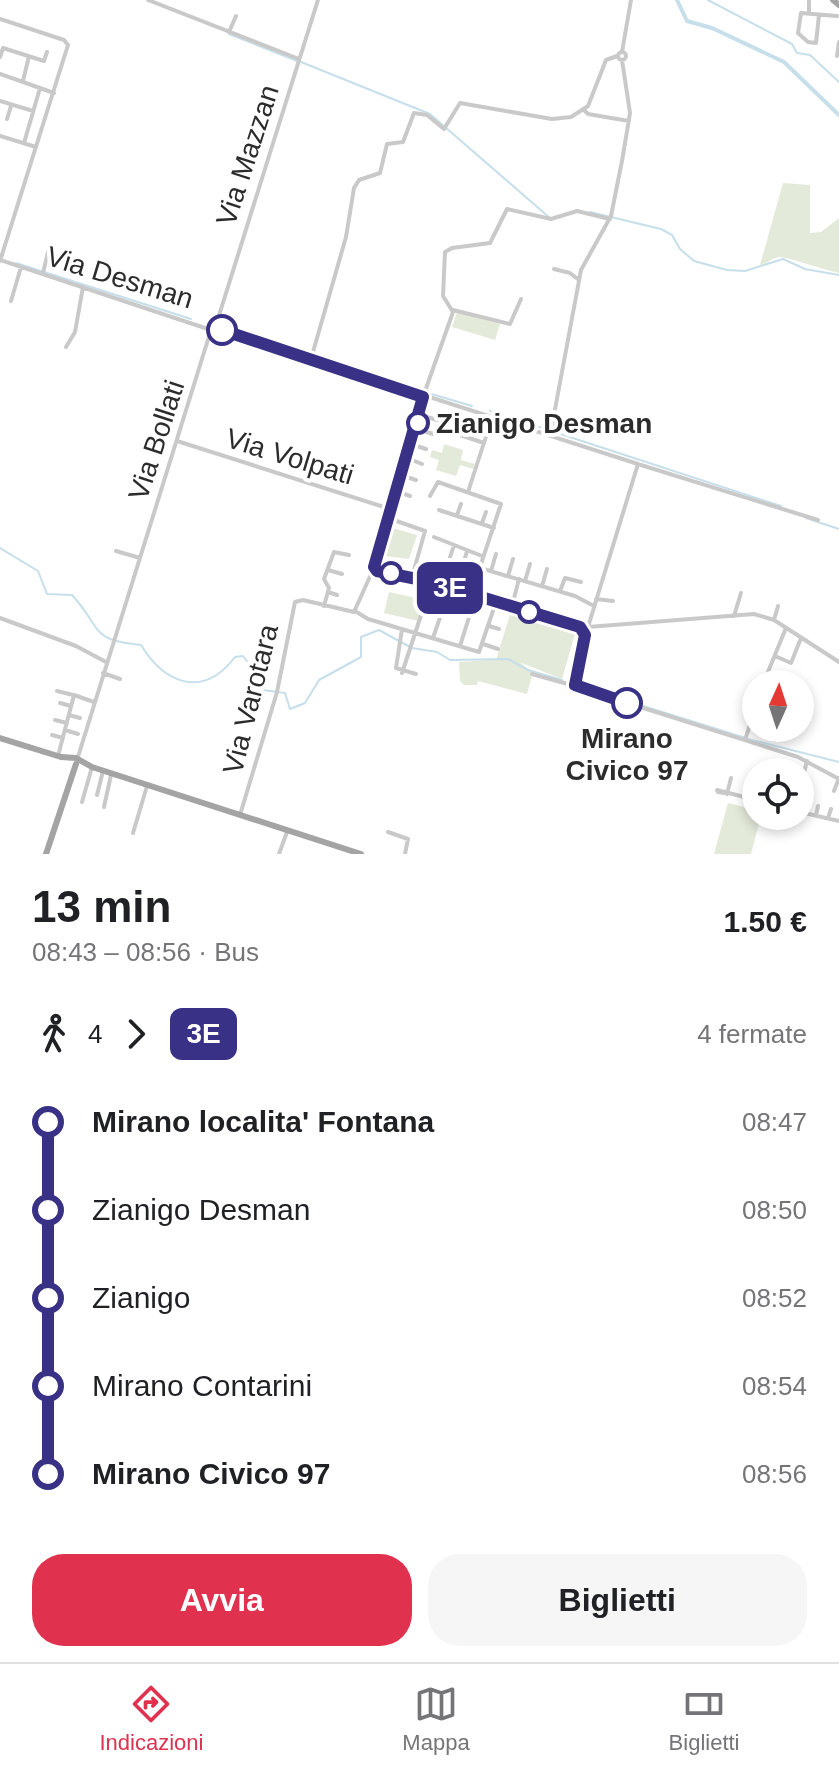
<!DOCTYPE html>
<html lang="it">
<head>
<meta charset="utf-8">
<style>
	body { margin:0; font-family:Arial,sans-serif; background:#f6f6f6; color:#202124; height:100vh; display:flex; flex-direction:column; font-size:30px; white-space:nowrap }
	* { box-sizing:border-box; margin:0 }
	p { font-size:26px; color:#757577 }
	.icon { flex:none; width:44px; height:44px; fill:none; stroke:currentColor; stroke-width:2; stroke-linecap:round; stroke-linejoin:round }
	.map { position:relative; height:854px; overflow:hidden }
	.panel { display:flex; flex-direction:column; background:#fff; flex:1 }
	.panel>* { flex:none }
	.badge { padding:0 16px; border-radius:12px; font-size:28px; line-height:52px }
	.needle { width:52px; rotate:3deg }
	.controls { position:absolute; left:742px; top:670px; display:grid; gap:16px }
	.controls a { display:grid; place-items:center; width:72px; height:72px; border-radius:50%; background:#fff; box-shadow:0 4px 12px #0003; font-size:40px }
	.map>.badge { position:absolute; translate:-50% -50%; box-shadow:0 0 0 4px #fff }
	.legs { display:flex; align-items:center; gap:12px; height:88px; padding:0 32px; font-size:26px }
	.legs p { margin-inline-start:auto }
	.head { display:flex; align-items:center; justify-content:space-between; height:136px; padding:0 32px }
	h1 { font-size:44px; font-weight:800; line-height:60px }
	.primary-button { display:flex; gap:16px; margin-top:auto; padding:16px 32px }
	.primary-button a { flex:1; height:92px; border-radius:32px; background:#e0314f; color:#fff; font-size:32px; font-weight:800; line-height:92px; text-align:center }
	.primary-button a+a { background:#f6f6f6; color:#202124 }
	ul { padding:0 32px; list-style:none }
	li { display:flex; align-items:center; gap:28px; height:88px; font-size:30px }
	li i { display:grid; place-items:center; width:12px; height:100%; margin:0 10px; background:currentColor }
	li i::after { content:''; width:20px; height:20px; margin:-10px; border:6px solid; border-radius:50%; background:#fff }
	li p { margin-inline-start:auto }
	li:first-child i { background:linear-gradient(#0000 50%,currentColor 0) }
	li:last-child i { background:linear-gradient(currentColor 50%,#0000 0) }
	.dock { display:flex; justify-content:space-around; align-items:center; height:112px; border-top:2px solid #e0e0e0; background:#fff; font-size:22px; color:#757577 }
	.dock a { display:grid; justify-items:center; gap:4px }
	.dock .on { color:#e0314f }
	.map>svg:first-child { display:block }
	.green { fill:#e4eada }
	.lines { fill:none; stroke-linecap:round; stroke-linejoin:round }
	.stream { stroke:#c6dfea; stroke-width:2 }
	.canal { stroke:#c6dfea; stroke-width:4 }
	.minor { stroke:#c9c9c9; stroke-width:4 }
	.major { stroke:#a4a4a4; stroke-width:6 }
	.line-1-casing { stroke:#fff; stroke-width:18 }
	.line-1 { stroke:#393185; stroke-width:12 }
	.stop-1-dot { fill:#fff; stroke:#393185; stroke-width:4 }
	.labels { text-anchor:middle; stroke-width:8; stroke-linejoin:round; paint-order:stroke }
	.street-label { font-size:28px; fill:#2c2c2c; stroke:#fff }
	.stop-label { font-size:28px; font-weight:bold; fill:#2c2c2c; stroke:#fff; text-anchor:start }
</style>
</head>
<body>
<div class="map">
<svg width="839" height="854" viewBox="0 0 839 854">
	<rect width="100%" height="100%" fill="#fff"/>
	<path class="green" d="M783,183L810,185V233L821,232L839,218V273C828,271 784,256 779,257C772,258 767,264 760,265Z
		M457,312L500,324L495,340L452,327Z
		M444,444L463,450L461,460L475,464L473,469L460,465L456,476L436,470L439,460L430,457L432,450L442,453Z
		M393,528L417,535L409,559L385,556Z
		M389,592L425,600L418,621L384,613Z
		M512,608L577,627L562,679L519,662L533,672L527,694L478,681L477,685H464L460,681L459,662L508,659L496,660Z
		M728,803L756,810V816H761L751,854H714Z"/>
	<g class="lines">
		<path class="stream" d="M708,0L792,44L797,53L810,55L839,82
			M229,34L297,61
			M301,62L430,114L550,218
			M590,212L661,229L672,235L680,249L694,261L727,270L745,271L783,259L805,269L839,275
			M16,263L191,319
			M428,393L472,406
			M490,411L781,506
			M806,518L839,529
			M0,548L38,571L47,594L72,595C103,629 89,640 141,645C165,684 203,699 235,657L243,656L253,669L256,689L285,693L290,709L305,703L319,680L361,657V637L379,630L412,648L437,652L450,660L508,659L528,670L562,680
			M579,686L752,740L839,762"/>
		<path class="canal" d="M677,0L687,21L712,28L784,62L839,115"/>
		<path class="minor" d="M148,0L299,59
			M809,13V0
			M819,15L816,43L808,42L798,33L801,13L837,16
			M0,19L64,40L68,45L0,261
			M229,32L236,16
			M618 56a4 4 0 1 1 8 0a4 4 0 1 1-8 0Z
			M622,52L631,0
			M837,56L839,42
			M0,57L3,48L44,61L47,52
			M0,74L54,93
			M23,81L29,56
			M0,101L33,111
			M584,110L588,114L629,121
			M7,119L11,106
			M0,136L36,147
			M24,143L40,88
			M0,260L211,330L77,760
			M554,269L570,273L579,280
			M43,273L49,248
			M11,301L21,267
			M453,310L510,324L521,299
			M213,324L227,332L638,464L588,627L584,631
			M216,325L318,0
			M66,347L75,332L83,287
			M311,359L346,237L354,188L359,180L380,173L387,144L403,142L414,113L427,115L444,129L460,103L552,119L571,117L588,106L606,60L617,56
			M420,415L444,422L442,429L484,443
			M417,429L433,434
			M550,436L581,270L611,216L622,161L630,113L622,60
			M177,441L390,509
			M411,444L426,449
			M407,458L422,464
			M641,465L818,520
			M401,475L416,480
			M396,491L410,496
			M468,492L492,418
			M430,496L438,482L501,504L471,594
			M439,510L494,528
			M457,515L461,504
			M388,518L425,531L412,577
			M482,523L486,512
			M434,537L482,556
			M116,551L140,558
			M467,551L461,572L476,578
			M374,567L423,397L453,312L443,296L445,252L452,248L490,243L507,209L551,219L577,211L610,219
			M480,568L575,596L594,606
			M328,570L342,574
			M491,571L496,554
			M373,573L377,571L432,582L584,631
			M508,576L513,559
			M525,581L530,564
			M441,585L454,545
			M542,586L547,569
			M560,591L565,578L581,582
			M328,592L337,595
			M596,599L613,601
			M324,606L329,588L324,579L334,552L349,555
			M512,606L519,579
			M355,611L368,619L479,652L496,602
			M734,616L741,593
			M0,618L76,646L106,662
			M774,620L778,606
			M489,626L499,629
			M588,627L754,614L774,620L839,662
			M402,629L396,668L416,674
			M584,631L574,678L577,687L798,757L839,779
			M433,638L450,588
			M483,644L498,649
			M460,646L476,595
			M775,656L791,663L801,638
			M103,673L120,679
			M402,673L432,582
			M532,674L575,686
			M763,684L786,628
			M57,691L73,695
			M60,703L71,706
			M69,715L80,718
			M55,720L67,723
			M65,730L78,734
			M52,735L63,738
			M745,740L756,706
			M58,756L74,695L94,702
			M800,788L807,761
			M834,791L839,778
			M724,793L718,792L717,790L756,800
			M727,794L731,778
			M97,795L103,771
			M743,797L747,783
			M82,802L92,767
			M104,807L111,775
			M800,812L839,821
			M240,815L277,692L295,602L303,600L354,612L372,572
			M816,815L818,806
			M828,818L831,809
			M388,832L408,839L405,854
			M133,833L147,786
			M279,854L287,832"/>
		<path class="major" d="M833,0L839,5
			M0,738L61,757
			M61,757L76,758L92,767L361,854
			M46,854L76,764"/>
	</g>
	<g class="lines">
		<defs>
			<path id="line-1" d="M222,330L423,397L374,567L377,571L432,582L580,627L585,635L575,685L627,703"/>
		</defs>
		<use href="#line-1" class="line-1-casing"/>
		<use href="#line-1" class="line-1"/>
	</g>
	<g class="stop-1-dot">
		<circle cx="222" cy="330" r="14"/>
		<circle cx="418" cy="423" r="10"/>
		<circle cx="391" cy="573" r="10"/>
		<circle cx="529" cy="612" r="10"/>
		<circle cx="627" cy="703" r="14"/>
	</g>
	<g class="labels">
		<g class="street-label">
			<text transform="translate(247 155) rotate(-72)" y="10">Via Mazzan</text>
			<text transform="translate(120 277) rotate(17)" y="10">Via Desman</text>
			<text transform="translate(156 440) rotate(-72)" y="10">Via Bollati</text>
			<text transform="translate(290 456) rotate(17)" y="10">Via Volpati</text>
			<text transform="translate(250 699) rotate(-76)" y="10">Via Varotara</text>
		</g>
		<g class="stop-label">
			<text x="436" y="433">Zianigo Desman</text>
			<text x="627" y="748" text-anchor="middle">Mirano<tspan x="627" dy="32">Civico 97</tspan></text>
		</g>
	</g>
</svg>
<div class="controls">
<a><svg class="needle" viewBox="-14 -14 28 28"><path d="M0-13l5 13h-10z" fill="#e53935"/><path d="M0 13l5-13h-10z" fill="#757577"/></svg></a>
<a><svg class="icon" aria-label="locate" viewBox="0 0 24 24"><circle cx="12" cy="12" r="6"/><path d="M12 2v4M12 18v4M2 12h4M18 12h4"/></svg></a>
</div>
<b class="badge" style="left:450px;top:588px;background:#393185;color:#fff">3E</b>
</div>
<section class="panel">
<div class="head"><div><h1>13 min</h1><p>08:43 – 08:56 · Bus</p></div><b>1.50 €</b></div>
<div class="legs"><svg class="icon" aria-label="walk" viewBox="0 0 24 24"><circle cx="13" cy="4" r="2"/><path d="M13 8l-2 6 4 7M11 14l-3 7M7 12l3-4h3l4 4"/></svg>4<svg class="icon" aria-label="forward" viewBox="0 0 24 24"><path d="M9 5l7 7-7 7"/></svg><b class="badge" style="background:#393185;color:#fff">3E</b><p>4 fermate</p></div>
<ul>
<li><i style="color:#393185"></i><b>Mirano localita' Fontana</b><p>08:47</p></li>
<li><i style="color:#393185"></i><span>Zianigo Desman</span><p>08:50</p></li>
<li><i style="color:#393185"></i><span>Zianigo</span><p>08:52</p></li>
<li><i style="color:#393185"></i><span>Mirano Contarini</span><p>08:54</p></li>
<li><i style="color:#393185"></i><b>Mirano Civico 97</b><p>08:56</p></li>
</ul>
<div class="primary-button"><a>Avvia</a><a>Biglietti</a></div>
</section>
<nav class="dock">
<a class="on"><svg class="icon" aria-label="directions" viewBox="0 0 24 24"><path d="M12 3l9 9-9 9-9-9zM9 14v-3h6M13 9l2 2-2 2"/></svg>Indicazioni</a>
<a><svg class="icon" aria-label="map" viewBox="0 0 24 24"><path d="M3 6l6-2 6 2 6-2v14l-6 2-6-2-6 2zM9 4v14M15 6v14"/></svg>Mappa</a>
<a><svg class="icon" aria-label="tickets" viewBox="0 0 24 24"><path d="M3 7h18v10H3zM15 7v10"/></svg>Biglietti</a>
</nav>
</body>
</html>
